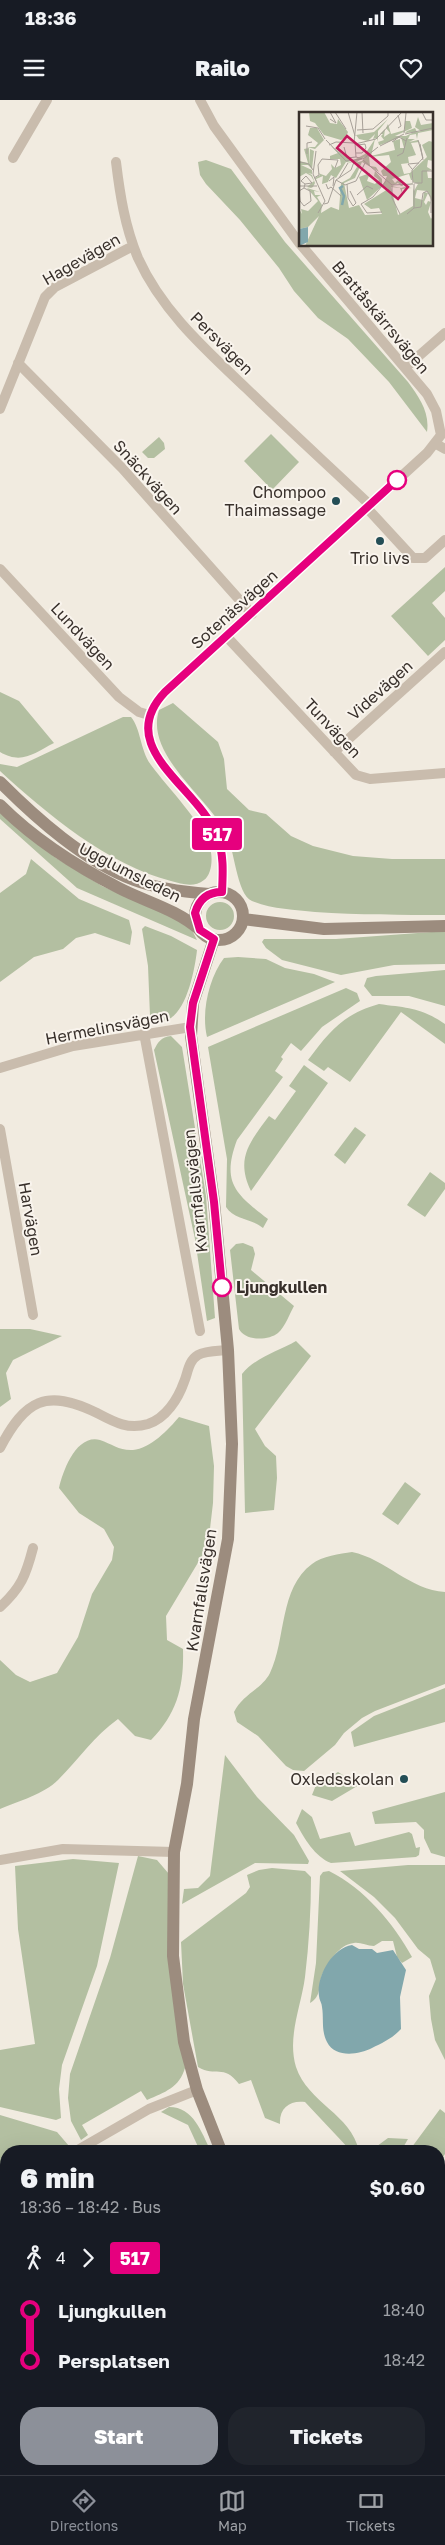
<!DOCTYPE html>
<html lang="en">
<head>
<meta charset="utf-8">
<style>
	body { margin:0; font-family:"Golos Text",sans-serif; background:#20242c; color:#f1f3f6; height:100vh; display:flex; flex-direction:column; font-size:19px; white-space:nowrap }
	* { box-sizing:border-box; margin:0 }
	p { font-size:16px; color:#9ea1a6 }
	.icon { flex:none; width:28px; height:28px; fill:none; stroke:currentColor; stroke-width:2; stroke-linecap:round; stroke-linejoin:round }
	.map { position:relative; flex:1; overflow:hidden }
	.side { position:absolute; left:0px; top:2045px; width:445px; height:330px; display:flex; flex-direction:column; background:#171b24; border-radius:20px 20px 0 0; box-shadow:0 5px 20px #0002 }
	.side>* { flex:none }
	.badge { padding:0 10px; border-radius:4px; font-size:18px; line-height:32px }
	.map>.badge { position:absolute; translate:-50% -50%; box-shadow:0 0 0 2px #fff }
	.legs { display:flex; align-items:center; gap:8px; height:55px; padding:0 20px; font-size:16px }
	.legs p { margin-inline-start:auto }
	.head { display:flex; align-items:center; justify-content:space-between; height:85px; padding:0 20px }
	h1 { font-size:28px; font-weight:800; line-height:38px }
	.cta { display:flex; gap:10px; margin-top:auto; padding:10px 20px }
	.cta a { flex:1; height:58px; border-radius:20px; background:#8c9099; color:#fff; font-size:20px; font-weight:800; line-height:58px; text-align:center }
	.cta a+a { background:#20242c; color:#f1f3f6 }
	ul { padding:0 20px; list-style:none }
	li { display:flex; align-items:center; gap:18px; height:50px; font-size:19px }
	li i { display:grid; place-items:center; width:8px; height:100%; margin:0 6px; background:currentColor }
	li i::after { content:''; width:12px; height:12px; margin:-6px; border:4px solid; border-radius:50%; background:#171b24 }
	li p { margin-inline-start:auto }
	li:first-child i { background:linear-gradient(#0000 50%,currentColor 0) }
	li:last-child i { background:linear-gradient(currentColor 50%,#0000 0) }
	.status { display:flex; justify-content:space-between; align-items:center; height:35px; padding:0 25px; background:#171b24; direction:ltr }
	.status svg { height:14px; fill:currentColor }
	header { display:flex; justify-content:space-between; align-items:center; height:65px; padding:0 20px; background:#171b24; font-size:22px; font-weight:800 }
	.dock { display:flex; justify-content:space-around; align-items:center; height:70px; border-top:1px solid #363941; background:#171b24; font-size:14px; color:#9ea1a6 }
	.dock a { display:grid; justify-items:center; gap:2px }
	.dock .active { color:#8c9099 }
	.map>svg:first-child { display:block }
	.green { fill:#b3bfa1 }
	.water { fill:#81a7ac }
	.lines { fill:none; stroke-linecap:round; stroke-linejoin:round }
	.street { stroke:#c9bcad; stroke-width:10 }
	.secondary { stroke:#9c8c7e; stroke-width:12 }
	.line-1-casing { stroke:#fff; stroke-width:11 }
	.line-1 { stroke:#e6007e; stroke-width:8 }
	.stop-1-dot { fill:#fff; stroke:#e6007e; stroke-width:2.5 }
	.poi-dot { fill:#244e56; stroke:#f9f4ed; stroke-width:2 }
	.labels { text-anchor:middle; stroke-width:4; stroke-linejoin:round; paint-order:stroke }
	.street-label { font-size:16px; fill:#38302b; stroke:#f9f4ed }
	.poi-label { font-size:16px; fill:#38302b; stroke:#f9f4ed; text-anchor:end }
	.stop-label { font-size:16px; font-weight:bold; fill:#38302b; stroke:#f9f4ed; text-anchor:start }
	.inset-river { fill:none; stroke:#81a7ac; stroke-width:2.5 }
	.inset-road { fill:none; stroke:#a7a098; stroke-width:1 }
	.view { fill:#c2185b; fill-opacity:0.15; stroke:#c2185b; stroke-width:2.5 }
	.inset-edge { fill:none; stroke:#38302b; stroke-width:2.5 }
</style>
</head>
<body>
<div class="status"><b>18:36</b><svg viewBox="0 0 49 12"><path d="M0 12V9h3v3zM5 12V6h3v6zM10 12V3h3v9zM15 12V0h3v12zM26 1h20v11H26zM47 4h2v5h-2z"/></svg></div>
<header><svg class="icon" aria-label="menu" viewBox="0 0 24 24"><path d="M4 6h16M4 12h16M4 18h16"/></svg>Railo<svg class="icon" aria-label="heart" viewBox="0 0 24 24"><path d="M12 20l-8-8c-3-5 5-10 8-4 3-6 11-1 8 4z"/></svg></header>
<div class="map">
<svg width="445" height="2375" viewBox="0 0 445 2375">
	<rect width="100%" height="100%" fill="#f1ebe0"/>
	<path class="green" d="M206,60L231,69L285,142L408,282C419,297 430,312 427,332L389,282L348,239L318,218L294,191L279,168L240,120L206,84L200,75L198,62Z
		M271,334L299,362L272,390L244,361Z
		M159,337L164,343L165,349L154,358H148L142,352Z
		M445,467V491L432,503L445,518V540L428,556L391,516Z
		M0,592L19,601L54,643C34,653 22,665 0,652Z
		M173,603L218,642L224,659L227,689L249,710L266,714L291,736L313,746L353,756L392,759H445V815C402,815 359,815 315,812C295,810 271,809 252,801C236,794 235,748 225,731C205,695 145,654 159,610Z
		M123,617H131C141,629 140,650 151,665C167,687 203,723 210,748C213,758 212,774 204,780C194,788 182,784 171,781C108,765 47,714 0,671V664L17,667Z
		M0,713L56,758L102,786L183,822L191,828L197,840L77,788L0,719Z
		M31,759L79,799L129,820L132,832L130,845L95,833L76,838L63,849L34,857L0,882V793L26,774Z
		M206 816a14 14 0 1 1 28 0a14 14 0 1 1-28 0Z
		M145,826L171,836L197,850C195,869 187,910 169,919C165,921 160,921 157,922L150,916L148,866L142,829Z
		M445,831V864L394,865L341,875L282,860L266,848L262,842L264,839H336Z
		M238,857L266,859L285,868L314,874L335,882L207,937C201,912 209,878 224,858Z
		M445,870V906L409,896H372L364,886L367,878L376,876Z
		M346,888L357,893L360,901L322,927L301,951L291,943L281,957L283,959L275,971L283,977L237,1040C221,1083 236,1094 268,1119L263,1128C251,1118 234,1120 226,1107L227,1059L208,947Z
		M379,904C407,908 420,907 445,924V944L401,912L350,982L328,967L324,971L308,960C330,931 343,914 379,904Z
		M171,936L182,947L206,1096L215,1218L207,1221L195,1139L154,950C158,942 161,937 171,936Z
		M304,965L328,983L251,1091C235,1058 250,1042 269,1016L275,1020L296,991L289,986Z
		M355,1027L366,1035L345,1064L334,1055Z
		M430,1072L445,1083V1089L425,1117L407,1105Z
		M243,1143L253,1147L255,1154L251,1170L294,1206C290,1213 285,1227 278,1233C268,1241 245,1241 239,1229L230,1150L236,1144Z
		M0,1229H30L62,1236L13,1260L6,1273L11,1299L0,1307Z
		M296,1241L311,1256L255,1329L265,1346L276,1356L277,1378L274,1410L245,1413L242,1274C254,1258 279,1251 296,1241Z
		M179,1317L209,1326L214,1366L213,1403L208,1446L166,1516L167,1540L183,1549C184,1585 178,1613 151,1640L135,1636L118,1619C94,1636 79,1659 58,1680C44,1694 19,1701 0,1709V1560L16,1575L30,1582L57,1573L78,1537L92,1494L112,1460L114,1447L104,1429L79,1413L59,1388C63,1371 76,1334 100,1340C112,1344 120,1351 133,1350C150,1349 169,1329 179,1317Z
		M405,1382L421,1394L398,1425L382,1414Z
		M352,1452C386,1459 410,1490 445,1492V1584L375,1611L362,1618L344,1633L335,1645L304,1671L293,1670L286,1666L258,1636L237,1622L234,1612C243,1594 262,1589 270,1573C286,1540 279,1488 312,1464C322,1456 340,1454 352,1452Z
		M445,1588V1622L354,1647L351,1632L374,1616Z
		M225,1655L257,1697L294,1735L309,1761L308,1764L255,1763L182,1804L184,1789L198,1788L210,1776Z
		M338,1672L359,1685L332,1701L312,1695L316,1685Z
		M445,1692V1757L431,1753L424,1738V1730L416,1722L375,1724L372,1712Z
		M302,1709L312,1717L320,1739L350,1732L355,1746L409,1732L412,1734L416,1748L420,1747L419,1755L416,1757L331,1763C315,1757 304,1738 296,1723Z
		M138,1756L157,1760L169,1774L185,1968C179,1988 165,1992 147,2000L141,1991L82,2025L88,2035L81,2040L71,2021L68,1998L70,1974L110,1858Z
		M73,1759L119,1763L97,1866L62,1965L59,1989L61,2018L56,2020L0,2007V1950L35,1944L18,1829L15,1766Z
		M408,1765H445V1960L435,1940L431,1919L429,1896L436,1879L430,1859L418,1849L395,1818L374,1797L340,1771Z
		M272,1768L305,1771L311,1777C311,1810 309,1844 305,1877C301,1907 287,1937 296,1967C308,2003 351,2014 359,2051H351L305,2002C290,2000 279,2008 280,2024L265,2018L251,1980L239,1984C223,1963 216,1978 198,1967L183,1884L181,1842L246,1793L250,1787L247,1775L259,1770Z
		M329,1771C364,1788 394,1824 412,1857L402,1863L397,1857L393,1841H382L374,1846C367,1846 360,1842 354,1843C339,1844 328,1863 322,1875C318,1886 322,1896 310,1903L316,1863L320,1776L323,1772Z
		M169,2007C194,2007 201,2032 211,2051H200L188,2025L161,2012Z
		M440,2009L445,2013V2054L439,2063V2051H409Z
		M0,2015L57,2032L69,2046L63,2051H6V2100L0,2106Z
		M388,2038L408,2039L401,2051H374L373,2049Z"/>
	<path class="water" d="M352,1845L359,1849H372L377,1853L393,1850L406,1870L400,1897L401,1929C393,1938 382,1943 372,1948C358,1955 335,1958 327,1942C321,1931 324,1918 322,1907C322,1903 319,1900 319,1896C316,1877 332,1848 352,1845Z"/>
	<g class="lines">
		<path class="street" d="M200,0L214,26L300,144
			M13,58L47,0
			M116,62C120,95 125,127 138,158C162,211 205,249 246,288C287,328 329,366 370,405
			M18,263L122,368L252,514
			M405,268L445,233
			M0,309L45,197L55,187L133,146
			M436,344L445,349
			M367,408L413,458H425L445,440
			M0,469L119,597L139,612L149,615
			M226,536L356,675L370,679L445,673
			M334,652L445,552
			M222,792C223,772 224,754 217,736C199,687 112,647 165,592L427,353L441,335L436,311L427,294L301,145
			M144,933L200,1231
			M0,968L73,946L191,927
			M0,1029L33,1215
			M0,1348C25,1300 46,1288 97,1313C114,1322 128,1330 148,1324C166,1318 178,1299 184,1282C188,1273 188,1261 198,1255C205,1251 218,1251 228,1250
			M0,1507C21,1488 26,1475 33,1448
			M0,1760L63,1749L174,1752
			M76,2051L149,2009L197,1990
			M0,2117L6,2111
			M439,2161L445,2167
			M0,2198L6,2205
			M201,2369L207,2375"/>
		<path class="secondary" d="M0,682C37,719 84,761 134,780C158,789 184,792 209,794
			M0,705C34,739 76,766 119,788C146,802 176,809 200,830
			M195 816a24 24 0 1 1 48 0a24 24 0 1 1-48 0Z
			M243,819L324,829L445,826
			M214,839L193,903L191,936L214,1102L228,1250L232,1344L228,1439L194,1619L187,1684L174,1752L173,1856L184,1942L197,1990L221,2051
			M439,2288L445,2292"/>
	</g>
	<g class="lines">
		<defs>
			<path id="line-1" d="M222,1187L214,1102L190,927L193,903L214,839L200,830L195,813C199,799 208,792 222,792C223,772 224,754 217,736C199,687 112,648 165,592L397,380"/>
		</defs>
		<use href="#line-1" class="line-1-casing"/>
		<use href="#line-1" class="line-1"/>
	</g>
	<g class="stop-1-dot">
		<circle cx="397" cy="380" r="9"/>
		<circle cx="222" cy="1187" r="9"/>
	</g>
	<g class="poi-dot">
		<circle cx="336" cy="401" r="5"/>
		<circle cx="380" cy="441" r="5"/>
		<circle cx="404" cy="1679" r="5"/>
	</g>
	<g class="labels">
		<g class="street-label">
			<text transform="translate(81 159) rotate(-30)" y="6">Hagevägen</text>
			<text transform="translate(381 217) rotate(50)" y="6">Brattåskärrsvägen</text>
			<text transform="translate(222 243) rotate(45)" y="6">Persvägen</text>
			<text transform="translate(148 377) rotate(48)" y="6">Snäckvägen</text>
			<text transform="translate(234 509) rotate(-42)" y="6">Sotenäsvägen</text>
			<text transform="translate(83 536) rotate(47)" y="6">Lundvägen</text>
			<text transform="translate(380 590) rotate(-42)" y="6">Videvägen</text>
			<text transform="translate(333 628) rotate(47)" y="6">Tunvägen</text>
			<text transform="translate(130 772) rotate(27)" y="6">Ugglumsleden</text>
			<text transform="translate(107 927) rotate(-11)" y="6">Hermelinsvägen</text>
			<text transform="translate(195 1091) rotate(-96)" y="6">Kvarnfallsvägen</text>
			<text transform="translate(31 1119) rotate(80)" y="6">Harvägen</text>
			<text transform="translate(201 1490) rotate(-81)" y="6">Kvarnfallsvägen</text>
		</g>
		<g class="poi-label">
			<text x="326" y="398">Chompoo<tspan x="326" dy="18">Thaimassage</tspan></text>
			<text x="380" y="464" text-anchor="middle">Trio livs</text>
			<text x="394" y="1685">Oxledsskolan</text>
		</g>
		<g class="stop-label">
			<text x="236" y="1193">Ljungkullen</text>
		</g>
	</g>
	<g transform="translate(299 12)">
		<rect width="134" height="134" fill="#f1ebe0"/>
		<path d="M10,0H25L31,11L38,12L39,7L49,20L47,25L42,28L25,23L16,11L11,9ZM119,5L122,13L134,11V18L119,21L118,27L117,22L111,23L109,27H116L110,30L119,28L121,31L124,44L120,30L112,31L117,43L109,45L110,51L102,52L105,62L111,61L128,45L123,33L130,29L134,30V49L129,48L128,55L133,58L128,59L129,66H134V92L128,79L118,78L116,86L124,88L125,80L129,81L125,90L127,93L129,89L132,90L129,100L132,107L134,104V134H6L20,104L9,115L0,117V97L3,102L2,97L9,99L19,89L8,76L21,80L15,79L16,83H22L18,85L23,93L22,101L32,95L40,98L42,71L51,66L58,55L56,51L63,49L67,44L58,50L48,49L54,51L47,50L37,66L32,63L29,70L23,72L24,64L17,67L18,70L16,68V66L21,63L19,61L27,64L33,57L32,52L36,56L42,53L41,47H31V44L39,41L32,34L53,49L66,42L76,27L72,44L96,38L94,29L101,27V36H105L102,25L81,33H80L78,26L74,27L76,22L69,29L60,27L57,23L75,20L89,7L79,19V30L85,28L82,24L84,22H81L86,17L85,25L91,21L87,16L89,12L92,22L106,18V9H111L113,16L96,24H107L115,20L106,21L108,19L116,16L118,20L122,19L116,15ZM90,43L92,50L82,59L84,64H88L84,73L89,77L65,92L72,97L80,96L83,102L66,103L60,93L50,96L45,71L56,66L63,50L80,60L77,55L71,54L70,45ZM113,59L114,71L107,73L113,72L114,71V70L119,72L115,79L114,76V94L99,103L92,75L101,76L103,81V77L113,76L107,75L113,73L102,76L93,74L99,71L102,74H104L100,67L96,71L93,67L110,62L112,68H113ZM11,16H18L25,28L16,37L8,35H16L19,31L9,23ZM10,36L11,54V37L15,39L13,57L9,53H2L13,58V62L9,61L13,63L16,71L14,75L12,76L8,75L15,69L12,64L7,61L0,65V49L9,51L5,37ZM76,59L83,67V74L68,88L60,65L71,61L68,69L76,72L80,68L75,64Z" fill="#b3bfa1" fill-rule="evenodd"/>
		<path d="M9,115V130L0,134V117Z" fill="#81a7ac"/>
		<path class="inset-river" d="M43,93L45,84L41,76L44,74"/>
		<path class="inset-road" d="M31,0L37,11L31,7M36,0L47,17M49,0L56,24M63,0L64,21M123,0L127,8H134M7,14L19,16L26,27M99,16L102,14L99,3M58,18L74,17L89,4V0M105,21L107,1M106,22L134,16M27,28L47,49L63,47M93,30L100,25L107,29M55,31L58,0M56,31L57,45L64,47M56,32L77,27L103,0M121,32L124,48M30,33L37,30L55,31M81,34L105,22M45,35L48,46L57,45M17,39L14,62L26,89L19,101M57,41H63L67,36L66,32L59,33M8,42V31L13,30M98,44L104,41L108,26M64,47L79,35M64,48L93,73L114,72M1,50L10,52L14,58M113,57L109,52L120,51M15,66L20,63L19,53L23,47L39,48L36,56M40,66L49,51M37,68L46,73L57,69L66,51M30,69L35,65L34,74M114,71L113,58L124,46L119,28M115,71H123V59H134M27,72L29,77L32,75L42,84M48,72L49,86L54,94L57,91L51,79M0,74H18M93,74V86L101,102M5,76L11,79L12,89L5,94L1,89L0,79L5,76L6,72L2,69L7,64L13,71L6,72M58,83L68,74L74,77M25,92L29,91L37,68L52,58L55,50M62,92L74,85L87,69M62,92L68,101L83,100M115,96L122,95L124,81L128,79L132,85V101M108,102L115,96V72"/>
		<path class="view" d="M48,24L109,75L99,87L38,36Z"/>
		<rect width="134" height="134" class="inset-edge"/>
	</g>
</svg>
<b class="badge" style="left:217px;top:734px;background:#e6007e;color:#fff">517</b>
<section class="side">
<div class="head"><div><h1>6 min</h1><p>18:36 – 18:42 · Bus</p></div><b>$0.60</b></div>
<div class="legs"><svg class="icon" aria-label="walk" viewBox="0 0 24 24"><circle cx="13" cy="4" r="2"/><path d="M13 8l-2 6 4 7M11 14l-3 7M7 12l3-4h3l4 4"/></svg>4<svg class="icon" aria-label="forward" viewBox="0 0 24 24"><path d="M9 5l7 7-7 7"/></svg><b class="badge" style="background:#e6007e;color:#fff">517</b></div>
<ul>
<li><i style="color:#e6007e"></i><b>Ljungkullen</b><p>18:40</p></li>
<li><i style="color:#e6007e"></i><b>Persplatsen</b><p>18:42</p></li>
</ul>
<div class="cta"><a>Start</a><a>Tickets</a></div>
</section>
</div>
<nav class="dock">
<a class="active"><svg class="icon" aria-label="directions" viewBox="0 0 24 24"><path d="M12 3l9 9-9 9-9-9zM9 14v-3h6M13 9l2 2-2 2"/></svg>Directions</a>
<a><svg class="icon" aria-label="map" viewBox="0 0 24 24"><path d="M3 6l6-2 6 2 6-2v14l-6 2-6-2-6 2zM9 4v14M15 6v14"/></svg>Map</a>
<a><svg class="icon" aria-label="tickets" viewBox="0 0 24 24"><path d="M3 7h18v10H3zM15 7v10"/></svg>Tickets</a>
</nav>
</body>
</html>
